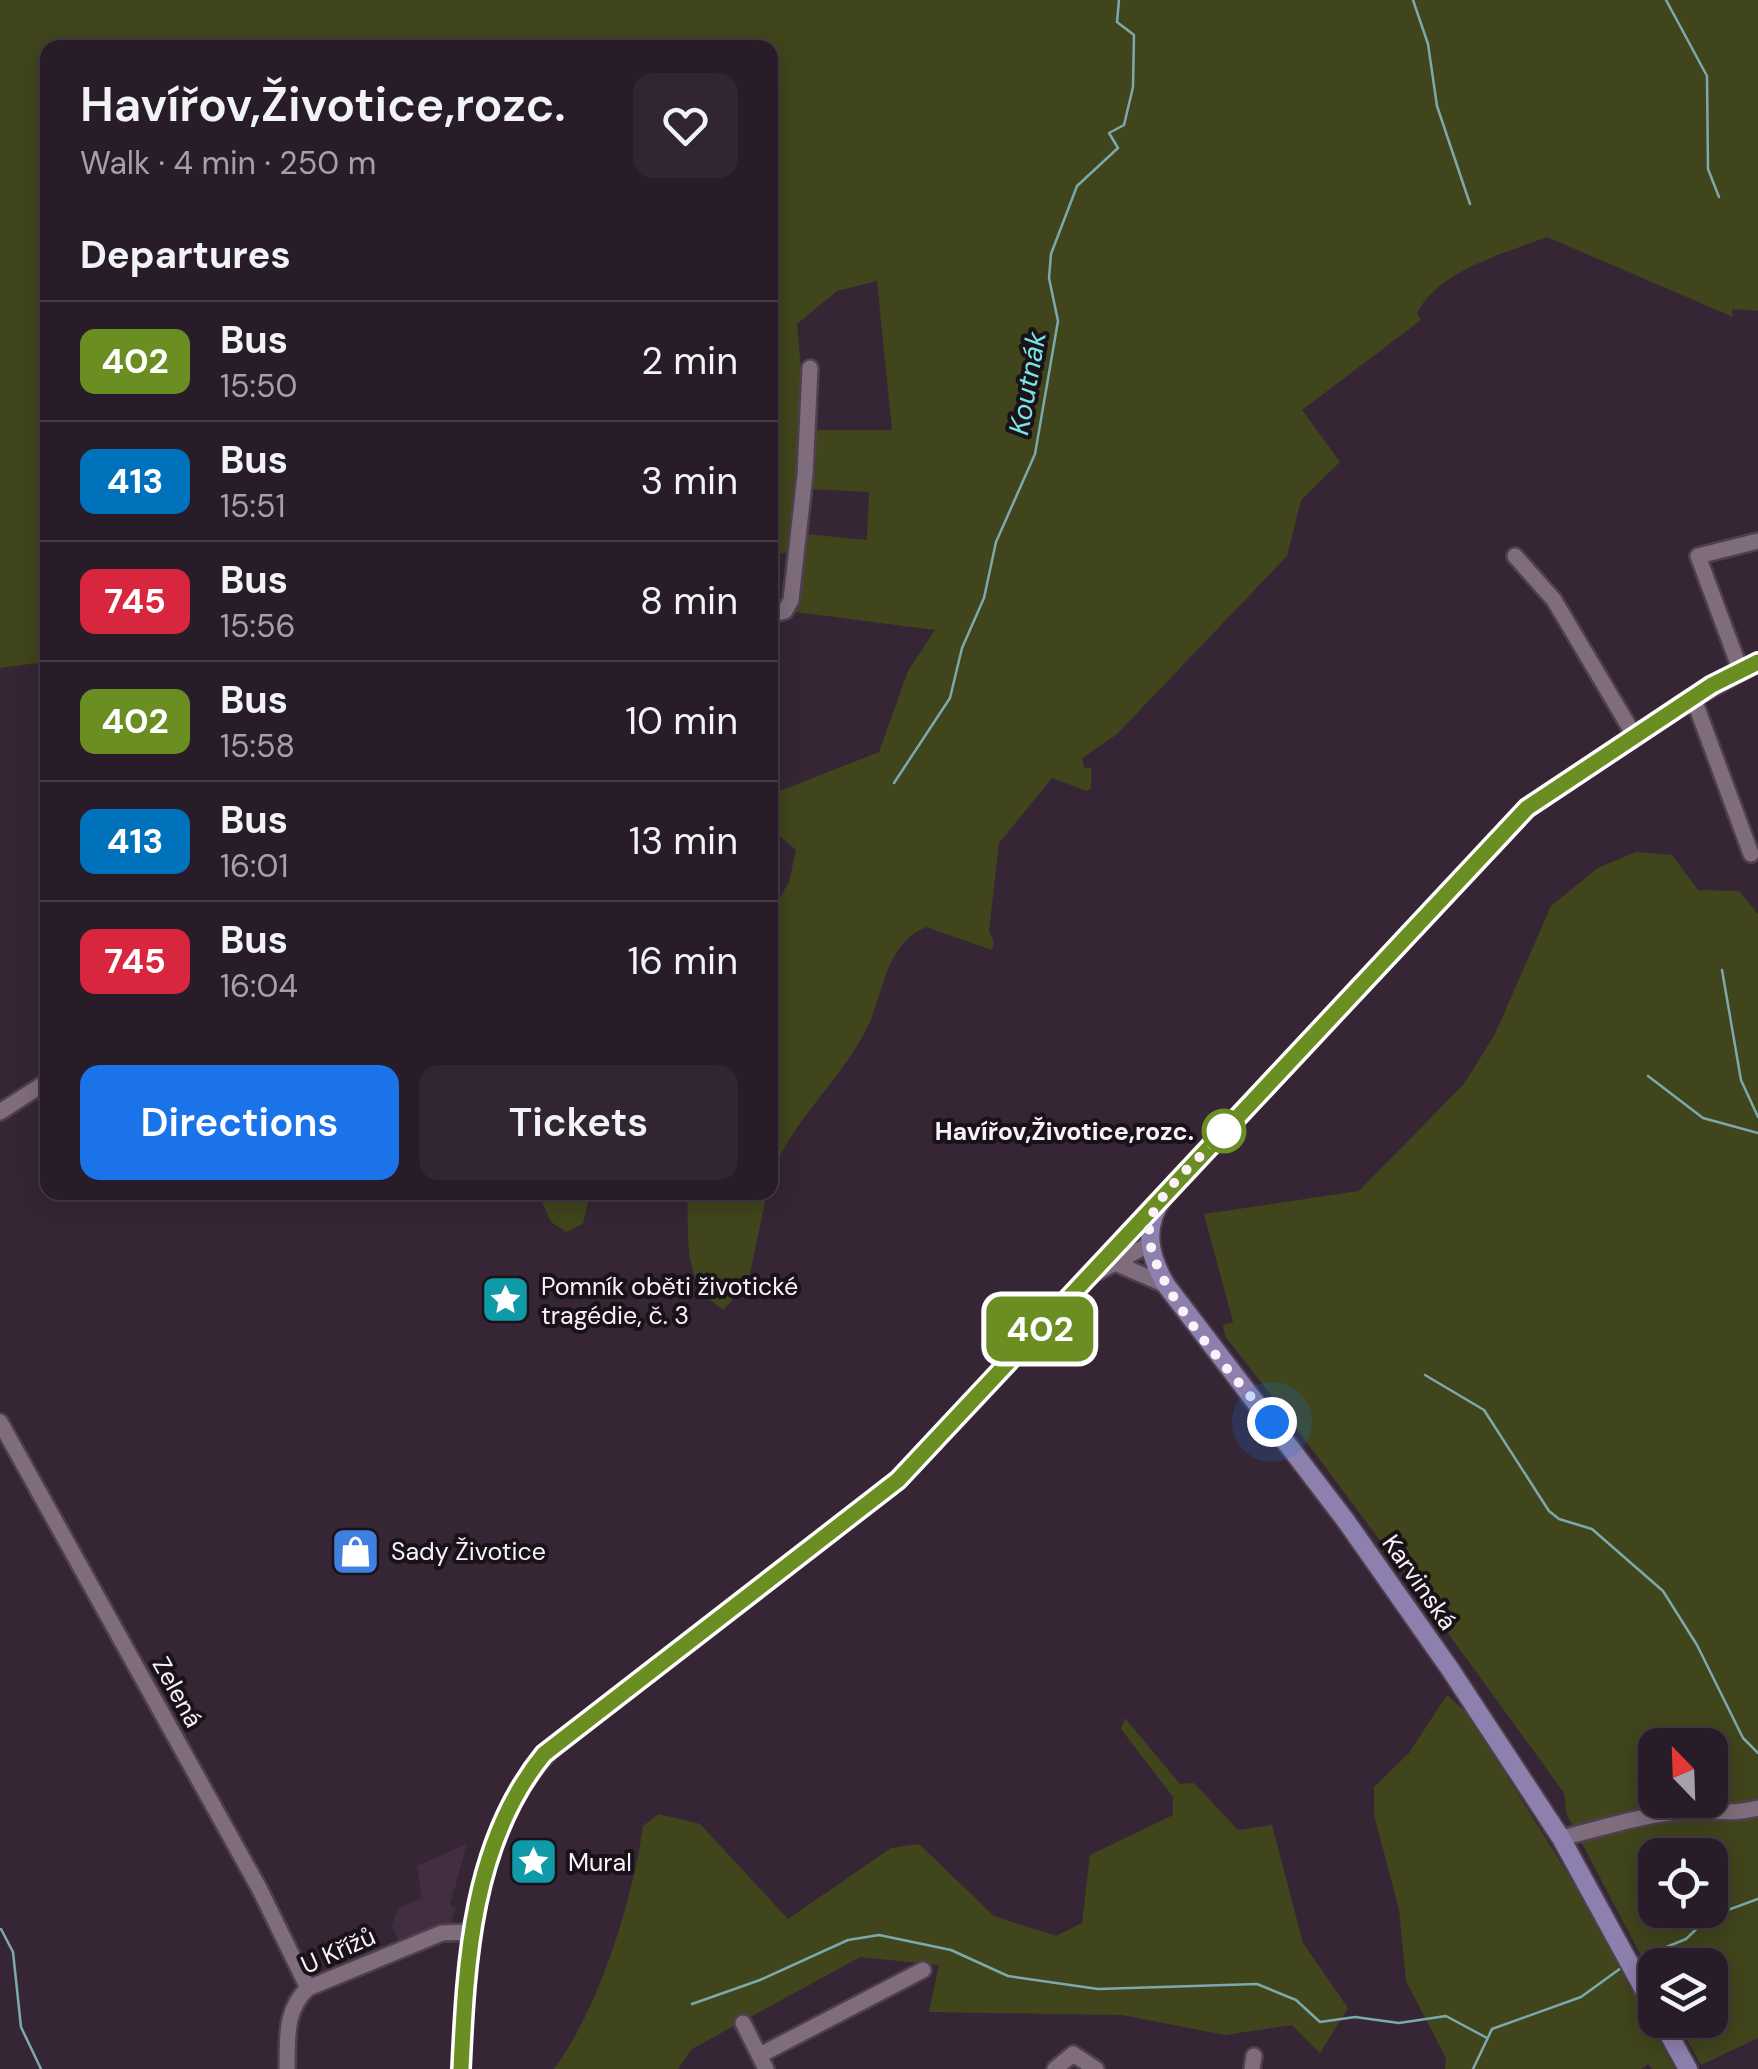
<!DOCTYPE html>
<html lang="en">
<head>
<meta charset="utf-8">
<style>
	body { margin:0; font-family:"DM Sans",sans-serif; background:#302530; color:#f1f3f6; height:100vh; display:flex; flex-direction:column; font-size:38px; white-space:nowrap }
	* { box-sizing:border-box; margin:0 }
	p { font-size:32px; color:#a5a1a8 }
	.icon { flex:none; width:55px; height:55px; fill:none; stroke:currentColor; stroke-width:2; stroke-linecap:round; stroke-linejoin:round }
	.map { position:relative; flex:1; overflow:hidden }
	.side { position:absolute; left:40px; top:40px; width:738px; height:1160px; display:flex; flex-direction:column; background:#281c28; border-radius:20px; box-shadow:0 5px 25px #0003,0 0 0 2px #443a45 }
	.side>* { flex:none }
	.badge { padding:0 20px; border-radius:15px; font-size:35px; line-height:65px }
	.needle { width:65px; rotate:337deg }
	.buttons { position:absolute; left:1638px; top:1728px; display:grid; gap:20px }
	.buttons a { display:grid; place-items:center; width:90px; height:90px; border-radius:20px; background:#281c28; box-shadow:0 5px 25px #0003,0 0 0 2px #443a45; font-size:50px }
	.you { position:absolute; width:50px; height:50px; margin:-25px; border:8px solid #fff; border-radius:50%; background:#1a73e8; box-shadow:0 0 0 15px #1a73e833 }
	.map>.badge { position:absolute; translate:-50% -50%; box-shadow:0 0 0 5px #fff }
	h2 { padding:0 40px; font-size:38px; line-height:90px }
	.round { display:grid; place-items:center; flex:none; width:105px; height:105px; border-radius:20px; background:#302530 }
	.summary { display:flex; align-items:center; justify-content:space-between; height:170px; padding:0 40px }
	h1 { font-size:48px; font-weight:600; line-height:75px }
	.button { display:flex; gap:20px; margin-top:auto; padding:20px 40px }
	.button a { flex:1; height:115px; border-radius:20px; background:#1a73e8; color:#fff; font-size:40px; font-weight:600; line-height:115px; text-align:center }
	.button a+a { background:#302530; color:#f1f3f6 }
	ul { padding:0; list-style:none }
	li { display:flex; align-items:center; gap:30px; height:120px; padding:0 40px; border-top:2px solid #443a45 }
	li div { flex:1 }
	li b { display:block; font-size:38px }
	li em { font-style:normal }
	li .badge { min-width:110px; font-weight:700; text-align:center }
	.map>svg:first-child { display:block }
	.built { fill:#422e41 }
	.green { fill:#40451c; fill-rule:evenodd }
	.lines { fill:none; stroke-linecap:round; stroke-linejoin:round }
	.stream { stroke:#7ca9ac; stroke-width:2.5 }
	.minor-casing { stroke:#4e414d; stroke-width:20 }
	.major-casing { stroke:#4e414d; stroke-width:22 }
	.minor { stroke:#7f6d7d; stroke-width:15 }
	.major { stroke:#8d80ae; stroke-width:18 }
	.line-casing { stroke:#fff; stroke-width:22 }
	.line { stroke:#6b8e23; stroke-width:15 }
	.walk { stroke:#fbf1fa; stroke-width:10; stroke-dasharray:0 18 }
	.stop-dot { fill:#fff; stroke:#6b8e23; stroke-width:5 }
	.labels { text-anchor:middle; stroke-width:8; stroke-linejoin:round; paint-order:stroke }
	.stop-label { font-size:25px; font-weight:bold; fill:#fbf1fa; stroke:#191218; text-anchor:end }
	.poi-label { font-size:25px; fill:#fbf1fa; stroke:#191218; text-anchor:start }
	.street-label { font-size:25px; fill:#fbf1fa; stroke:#191218 }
	.water-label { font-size:28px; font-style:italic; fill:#7ae5e6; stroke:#191218 }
</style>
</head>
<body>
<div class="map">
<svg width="1758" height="2069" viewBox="0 0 1758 2069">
	<rect width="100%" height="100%" fill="#362635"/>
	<path class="built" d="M467,1844L450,1905L456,1908L451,1925L400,1944L392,1926L398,1908L422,1898L417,1866Z"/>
	<path class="green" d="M0,0H1758V311L1732,309L1733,317L1547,237C1505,253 1435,272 1417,314L1421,320L1302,410L1340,462L1301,500L1287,556L1116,735L1082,758L1084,768H1091V788L1087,791L1052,778L999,843L989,931L994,942L992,950L926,927C883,946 885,993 866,1030C839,1083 789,1123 770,1179V915L789,882L796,850L770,828V795L879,752L908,671L935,630L788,611L806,534L867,540L869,492L808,489L812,430H892L877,281L837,291L797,324L805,415L794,552L770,555V48H48L47,694L37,663L0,668Z
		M1636,852L1672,855L1698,890L1739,891L1758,914V2038L1701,2065L1676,2020H1710V1965H1655V1982L1567,1815L1564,1793C1453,1640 1343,1487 1225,1336L1223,1325L1233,1322L1204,1214L1359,1191L1464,1084L1495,1034L1551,906L1598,868ZM1655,1745H1710V1800H1655ZM1655,1855H1710V1910H1655Z
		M538,1193H598L589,1198L583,1224L566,1232L551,1222Z
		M687,1193H767L748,1282L723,1310C680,1279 690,1241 687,1193Z
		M1447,1695L1469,1715L1584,1900L1675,2069H1652L1648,2064L1641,2069H1445L1446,2058L1406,1981L1399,1909L1374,1815V1787L1409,1753Z
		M1125,1718L1180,1784L1194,1783L1238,1830L1272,1825L1303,1943L1348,2008L1320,2053L1292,2025L1225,2035L1122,2015L929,2012L939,1965L860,1957L692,2049L678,2069H554C599,2009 633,1899 643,1826L659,1814L700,1824L788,1919L891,1848L919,1844L994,1916L1056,1936L1082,1923L1090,1855L1173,1815V1797L1121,1729Z"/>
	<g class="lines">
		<path class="stream" d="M1413,0L1428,44L1437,106L1470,204
			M1666,0L1707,76L1708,169L1719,197
			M894,783L950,698L962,648L984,598L996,542L1035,454L1058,321L1049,278L1051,254L1077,186L1118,148L1109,133L1124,125L1133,87L1134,35L1117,22L1119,0
			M1722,970L1741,1080L1758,1117
			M1648,1076L1703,1118L1758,1133
			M1425,1375L1484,1410L1549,1511L1559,1519L1592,1529L1663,1591L1697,1645L1743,1738L1758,1753
			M1,1929L13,1952L21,2027L41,2069
			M1637,1959L1686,1939L1709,1917L1758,1899
			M692,2004L760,1980L848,1940L879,1935L951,1950L1008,1976L1098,1989L1257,1984L1296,2000L1320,2022L1355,2017L1399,2023L1446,2016L1487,2038
			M1473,2069L1492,2029L1581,1997L1621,1968"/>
		<defs>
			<path id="minor" d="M1515,556L1554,600L1634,735
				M770,615L785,611L791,600L805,475L810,368
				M1740,669L1698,556L1758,541
				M1693,697L1751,854
				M0,1112L48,1081
				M1115,1263L1166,1285
				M1100,1271L1150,1244
				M0,1422L259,1888L308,1988
				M1561,1838C1602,1828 1645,1814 1687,1811C1712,1810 1733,1815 1758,1808
				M743,2023L766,2069
				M760,2055L923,1970
				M287,2069C288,2038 284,2011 308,1988L442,1933L471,1932
				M461,2069C467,1951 472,1814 570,1733L897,1480L1159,1202
				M1055,2069L1073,2054L1096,2069
				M1252,2069L1254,2056"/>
			<path id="major" d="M1655,2010L1561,1838L1450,1669L1346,1521L1166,1285C1148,1254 1143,1226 1164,1196L1527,808L1687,701L1758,662
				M1661,2020L1688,2069"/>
		</defs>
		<use href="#minor" class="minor-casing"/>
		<use href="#major" class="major-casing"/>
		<use href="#minor" class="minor"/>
		<use href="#major" class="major"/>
	</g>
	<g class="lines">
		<defs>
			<path id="line" d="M461,2069C466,1961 472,1842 544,1754L898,1480L1527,808L1712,685L1758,662"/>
		</defs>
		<use href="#line" class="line-casing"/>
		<use href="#line" class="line"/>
		<path class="walk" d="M1224,1131C1203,1157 1168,1182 1153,1213C1127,1267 1239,1380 1272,1422"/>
	</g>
	<defs>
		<symbol id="sight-square" viewBox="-11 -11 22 22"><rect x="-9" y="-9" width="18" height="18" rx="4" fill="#0f9aa8" stroke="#191218"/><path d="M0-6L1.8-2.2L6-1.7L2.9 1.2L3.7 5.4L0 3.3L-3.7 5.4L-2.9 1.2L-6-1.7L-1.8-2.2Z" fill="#fff"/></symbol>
		<symbol id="shop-square" viewBox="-11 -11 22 22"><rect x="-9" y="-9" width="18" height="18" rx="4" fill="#3f7fe0" stroke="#191218"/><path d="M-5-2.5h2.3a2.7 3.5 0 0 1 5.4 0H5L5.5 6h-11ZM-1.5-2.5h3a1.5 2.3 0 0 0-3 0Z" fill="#fff"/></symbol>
	</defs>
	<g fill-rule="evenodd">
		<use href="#sight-square" x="478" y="1272" width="55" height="55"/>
		<use href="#shop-square" x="328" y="1524" width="55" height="55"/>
		<use href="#sight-square" x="506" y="1834" width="55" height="55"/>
	</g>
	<circle class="stop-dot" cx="1224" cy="1131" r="20"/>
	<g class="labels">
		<g class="stop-label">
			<text x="1194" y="1140">Havířov,Životice,rozc.</text>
		</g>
		<g class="poi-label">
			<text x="541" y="1295">Pomník oběti životické<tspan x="541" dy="29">tragédie, č. 3</tspan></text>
			<text x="391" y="1560">Sady Životice</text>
			<text x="568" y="1871">Mural</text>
		</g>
		<g class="street-label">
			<text transform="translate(1420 1582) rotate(55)" y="9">Karvinská</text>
			<text transform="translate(178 1692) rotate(61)" y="9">Zelená</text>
			<text transform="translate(338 1950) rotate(-24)" y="9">U Křížů</text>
		</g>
		<g class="water-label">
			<text transform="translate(1027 383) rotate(-80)" y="10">Koutnák</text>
		</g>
	</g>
</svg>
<div class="buttons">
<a><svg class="needle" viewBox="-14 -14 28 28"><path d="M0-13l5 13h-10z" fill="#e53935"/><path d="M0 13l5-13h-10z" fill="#a5a1a8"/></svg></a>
<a><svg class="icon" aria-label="locate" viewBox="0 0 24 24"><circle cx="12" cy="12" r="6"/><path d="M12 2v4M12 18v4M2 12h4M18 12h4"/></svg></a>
<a><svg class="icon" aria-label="layers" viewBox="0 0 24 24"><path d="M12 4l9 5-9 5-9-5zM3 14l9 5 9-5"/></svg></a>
</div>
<div class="you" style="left:1272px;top:1422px"></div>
<b class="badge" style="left:1040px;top:1329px;background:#6b8e23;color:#fff">402</b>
<section class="side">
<div class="summary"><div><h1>Havířov,Životice,rozc.</h1><p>Walk · 4 min · 250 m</p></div><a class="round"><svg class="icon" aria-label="heart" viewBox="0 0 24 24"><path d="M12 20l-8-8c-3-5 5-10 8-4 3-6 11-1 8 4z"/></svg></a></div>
<h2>Departures</h2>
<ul>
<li><span class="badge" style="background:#6b8e23;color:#fff">402</span><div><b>Bus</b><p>15:50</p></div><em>2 min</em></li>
<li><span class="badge" style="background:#0072bc;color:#fff">413</span><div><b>Bus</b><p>15:51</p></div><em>3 min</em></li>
<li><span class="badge" style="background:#d7263d;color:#fff">745</span><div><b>Bus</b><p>15:56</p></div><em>8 min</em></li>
<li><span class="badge" style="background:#6b8e23;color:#fff">402</span><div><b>Bus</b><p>15:58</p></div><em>10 min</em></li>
<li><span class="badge" style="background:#0072bc;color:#fff">413</span><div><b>Bus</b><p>16:01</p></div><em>13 min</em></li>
<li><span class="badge" style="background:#d7263d;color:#fff">745</span><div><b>Bus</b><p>16:04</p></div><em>16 min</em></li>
</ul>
<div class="button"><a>Directions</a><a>Tickets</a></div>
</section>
</div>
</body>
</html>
